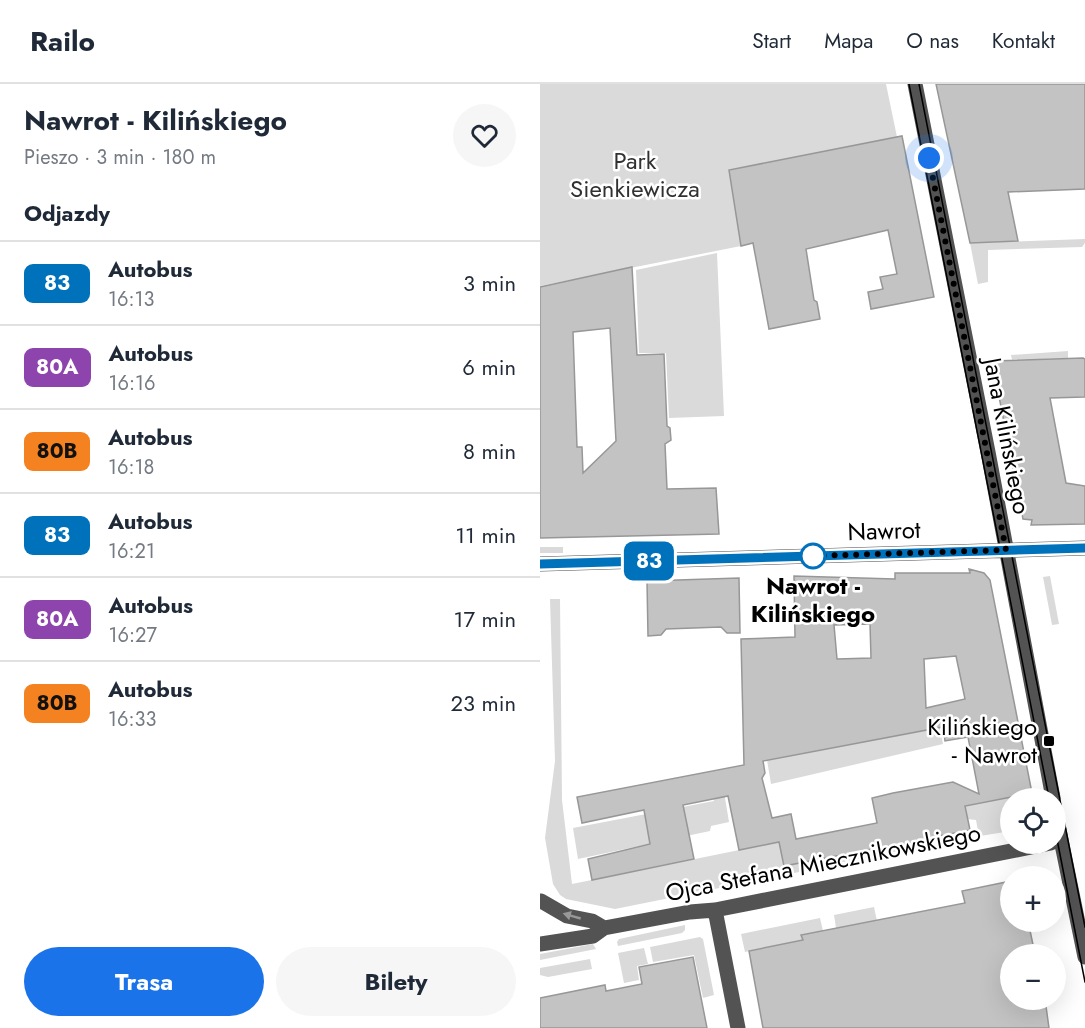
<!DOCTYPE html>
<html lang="pl">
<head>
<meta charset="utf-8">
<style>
	body { margin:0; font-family:Jost,sans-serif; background:#f6f6f7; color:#1f2937; height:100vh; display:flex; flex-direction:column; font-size:22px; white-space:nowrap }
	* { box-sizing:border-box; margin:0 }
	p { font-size:20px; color:#747a83 }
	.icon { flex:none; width:33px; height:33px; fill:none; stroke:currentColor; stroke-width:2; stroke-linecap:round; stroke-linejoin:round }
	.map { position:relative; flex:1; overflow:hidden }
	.side { display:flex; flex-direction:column; background:#fff; width:540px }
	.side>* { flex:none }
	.badge { padding:0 12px; border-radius:9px; font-size:21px; line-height:39px }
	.fabs { position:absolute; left:460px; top:704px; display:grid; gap:12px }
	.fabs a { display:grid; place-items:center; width:66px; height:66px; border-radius:50%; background:#fff; box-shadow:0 6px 24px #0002; font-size:30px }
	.you { position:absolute; width:30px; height:30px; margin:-15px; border:4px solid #fff; border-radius:50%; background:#1a73e8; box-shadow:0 0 0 9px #1a73e833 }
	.map>.badge { position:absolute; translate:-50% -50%; box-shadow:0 0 0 3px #fff }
	h2 { padding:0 24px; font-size:22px; line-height:54px }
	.round { display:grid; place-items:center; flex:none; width:63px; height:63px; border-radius:32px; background:#f6f6f7 }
	.head { display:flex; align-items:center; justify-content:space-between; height:102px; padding:0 24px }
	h1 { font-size:28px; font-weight:700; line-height:45px }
	.button { display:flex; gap:12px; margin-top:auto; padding:12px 24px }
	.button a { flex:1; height:69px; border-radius:36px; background:#1a73e8; color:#fff; font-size:24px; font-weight:700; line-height:69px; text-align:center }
	.button a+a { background:#f6f6f7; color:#1f2937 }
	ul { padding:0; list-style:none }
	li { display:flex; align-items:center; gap:18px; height:84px; padding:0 24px; border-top:2px solid #e0e1e3 }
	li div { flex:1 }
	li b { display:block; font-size:22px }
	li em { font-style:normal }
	li .badge { min-width:66px; font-weight:700; text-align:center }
	header { display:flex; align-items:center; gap:36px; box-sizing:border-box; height:84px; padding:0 30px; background:#fff; border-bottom:2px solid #e0e1e3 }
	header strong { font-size:28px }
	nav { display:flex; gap:33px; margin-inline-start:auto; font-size:21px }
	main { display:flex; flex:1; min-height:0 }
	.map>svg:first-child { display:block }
	.green { fill:#dadada }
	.building { fill:#c3c3c3; stroke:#979797; stroke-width:1.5; fill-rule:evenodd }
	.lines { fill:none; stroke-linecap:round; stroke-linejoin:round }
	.minor { stroke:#535353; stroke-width:15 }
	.tram { stroke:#000; stroke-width:1.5 }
	.oneway { fill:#989898 }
	.line-casing { stroke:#fff; stroke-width:14 }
	.line { stroke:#0072bc; stroke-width:9 }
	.walk { stroke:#000; stroke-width:6; stroke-dasharray:0 10.8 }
	.stop-dot { fill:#fff; stroke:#0072bc; stroke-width:3 }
	.poi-dot { fill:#000; stroke:#fff; stroke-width:2 }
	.labels { text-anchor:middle; stroke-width:5; stroke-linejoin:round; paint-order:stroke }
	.park-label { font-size:24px; fill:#313131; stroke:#fff }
	.street-label { font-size:24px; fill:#000; stroke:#fff }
	.stop-label { font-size:24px; font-weight:bold; fill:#000; stroke:#fff }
	.poi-label { font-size:24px; fill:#000; stroke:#fff; text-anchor:end }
</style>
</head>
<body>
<header>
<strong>Railo</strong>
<nav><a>Start</a><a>Mapa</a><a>O nas</a><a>Kontakt</a></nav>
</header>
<main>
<section class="side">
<div class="head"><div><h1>Nawrot - Kilińskiego</h1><p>Pieszo · 3 min · 180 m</p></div><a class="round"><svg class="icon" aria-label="heart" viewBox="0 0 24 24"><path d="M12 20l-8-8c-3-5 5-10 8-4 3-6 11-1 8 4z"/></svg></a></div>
<h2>Odjazdy</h2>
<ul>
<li><span class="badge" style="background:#0072bc;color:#fff">83</span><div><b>Autobus</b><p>16:13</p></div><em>3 min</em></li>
<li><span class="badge" style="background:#8e44ad;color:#fff">80A</span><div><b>Autobus</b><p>16:16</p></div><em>6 min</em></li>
<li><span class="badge" style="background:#f58220;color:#111">80B</span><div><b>Autobus</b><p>16:18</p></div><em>8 min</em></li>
<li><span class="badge" style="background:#0072bc;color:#fff">83</span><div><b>Autobus</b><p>16:21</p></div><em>11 min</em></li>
<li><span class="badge" style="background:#8e44ad;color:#fff">80A</span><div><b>Autobus</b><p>16:27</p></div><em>17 min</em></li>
<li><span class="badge" style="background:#f58220;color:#111">80B</span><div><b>Autobus</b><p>16:33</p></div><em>23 min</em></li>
</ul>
<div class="button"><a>Trasa</a><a>Bilety</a></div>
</section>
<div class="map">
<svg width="545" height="944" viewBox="0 0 545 944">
	<rect width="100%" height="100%" fill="#fff"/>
	<path class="green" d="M0,0H346L357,53L189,86L201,162L0,202Z
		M545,155V159L542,163L448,166V198L438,200L430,159Z
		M177,169L184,332L129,334L126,269H99L96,186Z
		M528,267V274L472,276L471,271Z
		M0,463H23V469H0Z
		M510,492L519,540L512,541L503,493Z
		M10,515H20L22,716L32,800L239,758L244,782L284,775L286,780L284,783L75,825L26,815L20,811L13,800L5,754L15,677Z
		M400,644L403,660L231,700L227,676Z
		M181,690L189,738L171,742L170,747L38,775L33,744L174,717L170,691Z
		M492,709L493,714H471V747L440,752L434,750V748L438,747L436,736L427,735L425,722Z
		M384,756H392V758L389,761L298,779L293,773Z
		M334,823L337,837L296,844L294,831Z
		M280,834L283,847L262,852L263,856L205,868L201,850Z
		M145,841V846L142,849L78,862L77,858L79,855Z
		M160,853L163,855L174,911L163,914L154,871L113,878L110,863Z
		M53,860L56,865L0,876V870Z
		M104,864L108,880L97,882L99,896L84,899L78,869Z
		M50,875L52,885L8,893L0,891V884Z"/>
	<path class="building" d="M396,0H545V105L468,108L478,157L430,159Z
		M362,52L394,213L331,225L328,208L343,205L340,193L357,190L348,146L266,165L274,216L277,218L280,235L229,245L213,159L201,162L189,86Z
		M92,183L97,271L124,270L127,342L130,344L131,356L125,360L127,405L176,404L179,450L0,454V203ZM70,244L76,357L43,389L42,363H37L33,248Z
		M543,274L545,275V313L510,314L526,399L545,402V440L491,441L492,436L483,435L452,277Z
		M429,485L444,489L450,496L492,709L425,722L430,746L399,752V755L356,762L353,761L244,782L239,758L199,766L188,712L143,721L154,775L52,796L48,775L110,760L104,726L42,739L37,713L204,681L201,555L255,553L254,492L355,495V489H430ZM330,540L331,574L297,575L294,541ZM416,572L425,615L386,624L384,575ZM403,643L405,657L428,653L439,710L413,698L353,709L332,714L337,739L256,755L251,730L232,734L222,694L225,689L223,677Z
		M199,494L200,549H187L181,543L126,545L121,551L108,552L107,497Z
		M471,797V837H488L495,870H471V915H505L509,944H223L209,867L263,856L261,851L425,819L422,807Z
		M153,873L167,944H0V914L65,901L66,907L102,900L99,883Z"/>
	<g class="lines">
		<path class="minor" d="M375,0L448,368L513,714
			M0,480L545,464
			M516,731L545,873
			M1,817L27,832L52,837L64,844
			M175,826L198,944
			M0,860L53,852L64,844L150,828L175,826L511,759"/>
		<path class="tram" d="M369,0L509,714
			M379,0L545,843
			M516,750L545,898"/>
	</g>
	<defs><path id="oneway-solid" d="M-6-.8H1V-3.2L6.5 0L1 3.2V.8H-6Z" transform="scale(1.5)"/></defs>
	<use class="oneway" href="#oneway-solid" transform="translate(32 832) rotate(-164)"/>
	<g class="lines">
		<defs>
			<path id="line" d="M0,480L545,464"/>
		</defs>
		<use href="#line" class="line-casing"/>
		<use href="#line" class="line"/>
		<path class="walk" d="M273,472L466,466L389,74"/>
	</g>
	<circle class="stop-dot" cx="273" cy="472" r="12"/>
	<rect class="poi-dot" x="503" y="651" width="12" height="12" rx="3"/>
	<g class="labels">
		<g class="park-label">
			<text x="95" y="85">Park<tspan x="95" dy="28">Sienkiewicza</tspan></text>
		</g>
		<g class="street-label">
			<text transform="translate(467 352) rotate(79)" y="8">Jana Kilińskiego</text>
			<text transform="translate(344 447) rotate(-2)" y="8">Nawrot</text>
			<text transform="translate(283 779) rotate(-11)" y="8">Ojca Stefana Miecznikowskiego</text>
		</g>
		<g class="stop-label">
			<text x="273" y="510">Nawrot -<tspan x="273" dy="28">Kilińskiego</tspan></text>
		</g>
		<g class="poi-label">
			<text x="497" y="651">Kilińskiego<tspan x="497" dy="28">- Nawrot</tspan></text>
		</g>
	</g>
</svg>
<div class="fabs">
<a><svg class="icon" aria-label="locate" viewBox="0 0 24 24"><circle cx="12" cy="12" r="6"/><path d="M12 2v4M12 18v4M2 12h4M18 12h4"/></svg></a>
<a>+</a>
<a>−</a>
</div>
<div class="you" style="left:389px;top:74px"></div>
<b class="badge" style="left:109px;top:477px;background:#0072bc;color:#fff">83</b>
</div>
</main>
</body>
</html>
